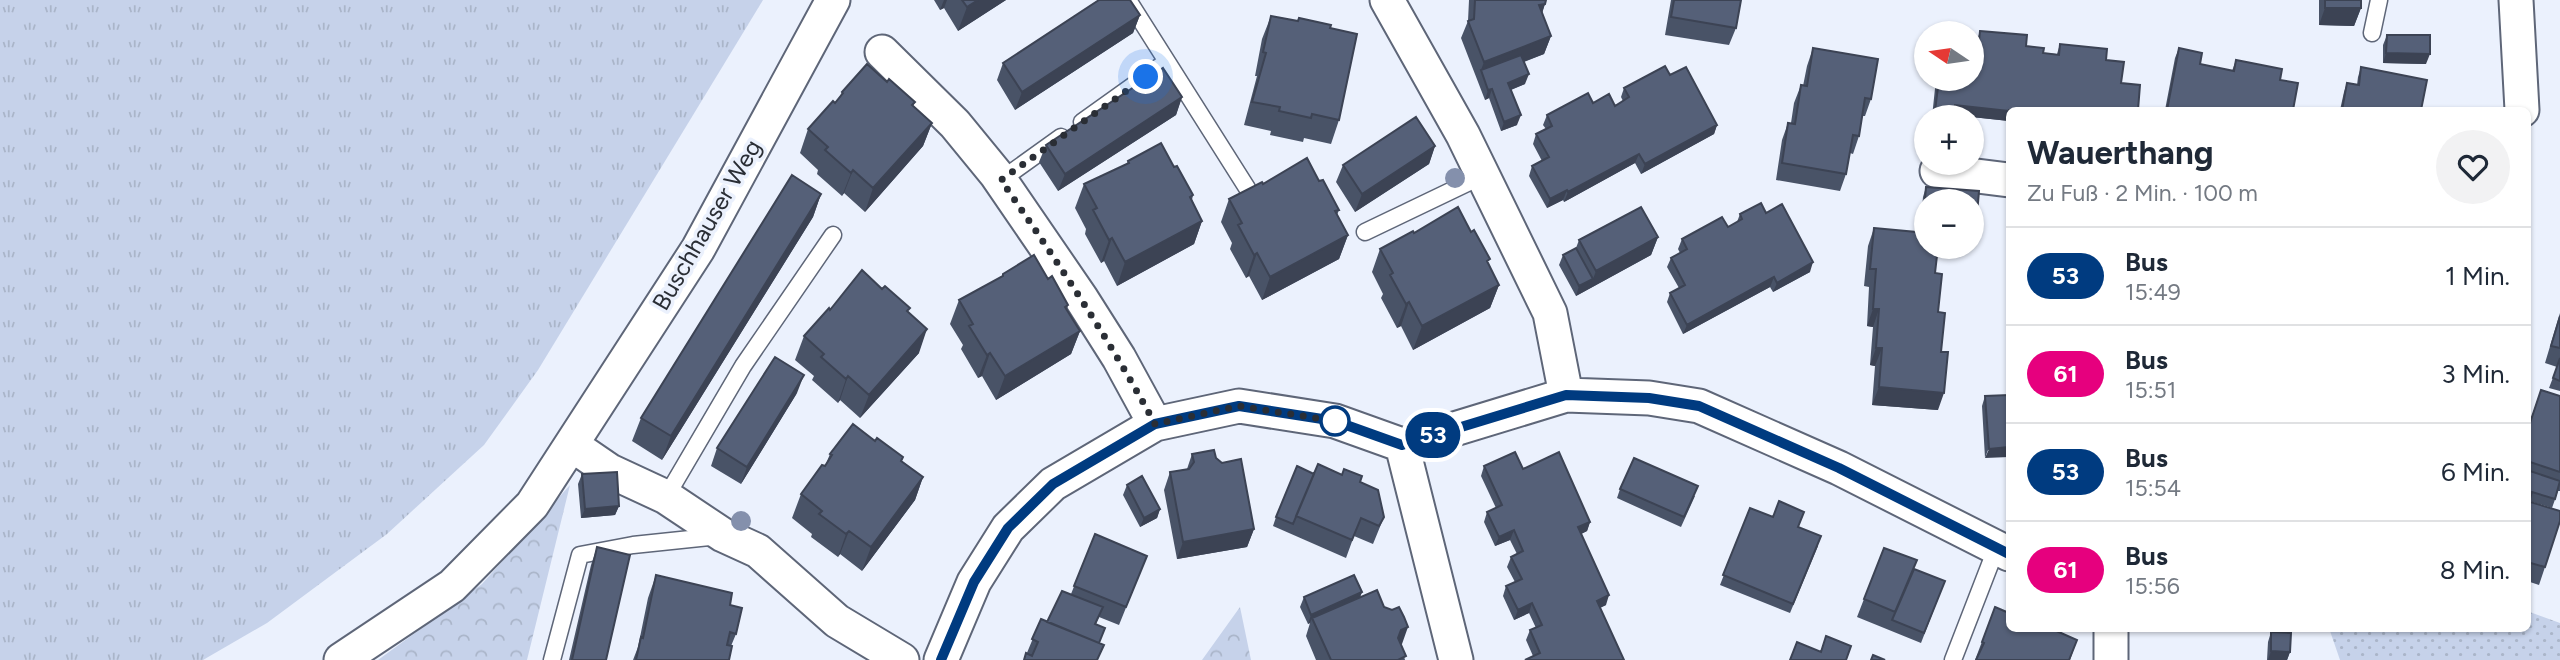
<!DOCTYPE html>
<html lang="de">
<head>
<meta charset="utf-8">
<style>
	body { margin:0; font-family:Figtree,sans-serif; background:#f2f2f3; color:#1f2937; height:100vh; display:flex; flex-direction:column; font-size:26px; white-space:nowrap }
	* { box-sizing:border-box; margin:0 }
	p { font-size:23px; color:#747a83 }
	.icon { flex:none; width:38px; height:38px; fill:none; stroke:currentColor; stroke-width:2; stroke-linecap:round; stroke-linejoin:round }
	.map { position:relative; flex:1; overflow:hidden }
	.drawer { position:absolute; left:2006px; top:107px; width:525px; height:525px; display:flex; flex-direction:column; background:#fff; border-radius:10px; box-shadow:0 2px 5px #0004 }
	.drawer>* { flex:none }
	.badge { padding:0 14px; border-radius:23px; font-size:24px; line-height:46px }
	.needle { width:46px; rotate:283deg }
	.buttons { position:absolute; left:1914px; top:21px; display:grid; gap:14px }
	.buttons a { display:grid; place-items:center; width:70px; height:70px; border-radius:50%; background:#fff; box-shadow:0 2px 5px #0004; font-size:35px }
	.you { position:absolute; width:35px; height:35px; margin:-18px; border:5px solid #fff; border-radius:50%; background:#1a73e8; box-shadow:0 0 0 10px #1a73e833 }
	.map>.badge { position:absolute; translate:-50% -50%; box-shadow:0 0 0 4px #fff }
	.round { display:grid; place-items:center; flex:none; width:74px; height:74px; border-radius:37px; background:#f2f2f3 }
	.overview { display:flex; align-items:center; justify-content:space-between; height:119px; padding:0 21px }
	h1 { font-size:33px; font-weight:700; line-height:52px }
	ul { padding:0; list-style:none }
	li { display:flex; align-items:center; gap:21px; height:98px; padding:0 21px; border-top:2px solid #e0e1e3 }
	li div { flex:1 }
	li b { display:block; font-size:26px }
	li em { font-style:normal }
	li .badge { min-width:77px; font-weight:700; text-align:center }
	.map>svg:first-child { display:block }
	.grass { fill:url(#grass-tufts) }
	.forest { fill:url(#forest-crowns) }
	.park { fill:url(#park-dots) }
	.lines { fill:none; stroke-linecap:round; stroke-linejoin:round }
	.lane-casing { stroke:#5e6678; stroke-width:19 }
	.street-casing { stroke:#5e6678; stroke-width:37 }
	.lane { stroke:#fff; stroke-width:16 }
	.street { stroke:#fff; stroke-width:33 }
	.tree { fill:#8490ac }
	.wall { fill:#495367 }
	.shaded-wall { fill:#3c4354 }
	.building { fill:#556078; stroke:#3c4354; stroke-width:2 }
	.line-casing { stroke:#fff; stroke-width:16 }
	.line { stroke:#003b80; stroke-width:10 }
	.walk { stroke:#2a2e35; stroke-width:7; stroke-dasharray:0 12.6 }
	.stop-dot { fill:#fff; stroke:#003b80; stroke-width:3.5 }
	.labels { text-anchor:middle; stroke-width:7; stroke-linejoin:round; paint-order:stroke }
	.street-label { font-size:24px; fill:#2a2e35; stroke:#ebf1fd }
</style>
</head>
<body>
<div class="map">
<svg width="2560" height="660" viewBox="0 0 2560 660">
	<defs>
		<pattern id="grass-tufts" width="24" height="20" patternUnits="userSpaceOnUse" patternTransform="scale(1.75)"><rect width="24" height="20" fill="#c6d2ea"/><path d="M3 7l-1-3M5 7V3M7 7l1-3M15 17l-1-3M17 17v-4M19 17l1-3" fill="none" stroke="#aab5c9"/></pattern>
		<pattern id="forest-crowns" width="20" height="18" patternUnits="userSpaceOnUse" patternTransform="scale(1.75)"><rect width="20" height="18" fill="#c6d2ea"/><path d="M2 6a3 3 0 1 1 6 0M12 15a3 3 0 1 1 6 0" fill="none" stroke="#aab5c9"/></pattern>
		<pattern id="park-dots" width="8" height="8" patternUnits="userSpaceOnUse" patternTransform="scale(1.75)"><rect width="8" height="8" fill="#c6d2ea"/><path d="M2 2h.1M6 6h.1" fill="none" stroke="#aab5c9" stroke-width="1.8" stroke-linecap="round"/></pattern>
	</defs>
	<rect width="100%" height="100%" fill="#ebf1fd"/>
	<path class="grass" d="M0,0H763L538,370L484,445L387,534L267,623L203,660H0Z"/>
	<path class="forest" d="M570,485L527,660H378L482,584Z
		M1240,607L1251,660H1202Z"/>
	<path class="park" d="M2527,611L2560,623V660H2340L2329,628H2527Z"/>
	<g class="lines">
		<defs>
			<path id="lane" d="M1128,0L1247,188
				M2372,33L2379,0
				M1082,122L1166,62
				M1001,180L1061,137
				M1365,232L1484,175
				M666,497L743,366L833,235
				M552,660L580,555L633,545L719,536
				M1953,660L1996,549"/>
			<path id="street" d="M1387,0L1463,135L1550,313L1566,395
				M2516,0L2522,110
				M882,52L955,124L996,174L1081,298L1119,358L1155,424
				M1937,171L2009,180
				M572,445L610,471L666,497L723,535L758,551L837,621L902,660
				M1402,445L1456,660
				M341,660L452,586L532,505L698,249L833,0
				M941,660L974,582L1008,528L1053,484L1155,424L1239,406L1335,421L1402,445L1566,395L1649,398L1699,406L1839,468L2009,554
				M2111,660V628"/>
		</defs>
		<use href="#lane" class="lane-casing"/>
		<use href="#street" class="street-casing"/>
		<use href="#lane" class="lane"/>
		<use href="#street" class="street"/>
	</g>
	<g class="tree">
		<circle cx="1455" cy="178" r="10"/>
		<circle cx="741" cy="521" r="10"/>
	</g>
	<path class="wall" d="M934,0H1006L958,31L944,8L940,10Z
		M1469,0H1546L1542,14L1551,36L1544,54L1524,62L1525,84L1511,90L1517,125L1501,131L1489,98L1485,100L1461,38L1468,21Z
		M1671,0H1741L1736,28L1729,45L1665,35Z
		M2319,0H2361V8L2354,26L2319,25Z
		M1140,15L1133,33L1015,110L997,80L1003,63Z
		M1271,16L1330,28L1339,120L1331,144L1304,138L1303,142L1270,135L1271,131L1244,125L1257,76H1255L1262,39Z
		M1980,31L2043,53L2057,54L2060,44L2107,49L2009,110V121L1953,115V117H1932L1936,79H1972L1977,41Z
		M2387,35L2426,64L2383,63V45Z
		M1813,48L1871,99L1865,116H1862L1859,136L1853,154L1850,153L1846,174L1840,191L1776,180L1782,140L1788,123H1791L1794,103L1801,85L1803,86L1807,66Z
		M2179,48L2200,64L2232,71L2236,60L2280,80L2293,110H2165L2175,58Z
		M2361,67L2421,110H2340L2344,92L2347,83L2357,85L2358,77Z
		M1670,75L1717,125L1714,134L1641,174L1635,163L1564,202L1563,200L1547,208L1529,176L1532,166L1542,161L1533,144L1536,134L1546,129L1543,125L1547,115L1593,103L1615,106L1623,101L1621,97L1624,88Z
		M887,82L915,102L913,106L932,123L923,146L865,212L844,193L842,196L817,174L818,170L800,153L808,129L839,98L842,92Z
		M1182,97L1176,115L1058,191L1039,162L1046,145Z
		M1435,146L1429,164L1355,212L1336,182L1343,165Z
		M1128,161L1174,167L1193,195L1192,200L1202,221L1194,244L1117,286L1104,261L1101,263L1085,234L1086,229L1075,208L1084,184L1127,164Z
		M1319,181L1339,210L1337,215L1348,235L1339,259L1262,300L1249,276L1246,278L1230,249L1232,243L1221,222L1229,199L1263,184Z
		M1926,187L1927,201V232H1920L1923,197Z
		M821,194L813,217L662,460L632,441L641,418Z
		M1766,213L1810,272L1773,292L1770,287L1683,334L1667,302L1670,293L1679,288L1667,267L1671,258L1680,253L1678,249L1682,239L1728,227L1737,222L1740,214Z
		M1874,228L1935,273L1938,312V410L1872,405L1875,366L1870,365L1873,327L1867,326L1869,287L1864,286L1868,246Z
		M1414,233L1488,264L1499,285L1490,308L1413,350L1401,326L1397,328L1381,298L1383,294L1372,272L1380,249Z
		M1658,237L1651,255L1576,296L1559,265L1563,255L1576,248L1579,240Z
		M1003,274L1048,279L1068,305L1067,310L1080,331L1071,354L996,400L982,376L978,378L961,349L963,345L950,324L959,300L1001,278Z
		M830,310L908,312L919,353L860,418L840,400L838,403L812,380L814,376L795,360L804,336Z
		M2560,313V391L2549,388L2557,367L2545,363Z
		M2541,390L2560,396V491H2558L2552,508L2529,501L2545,567L2539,585L2527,581V430Z
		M797,393L741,484L711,466L717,448Z
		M2009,395L1985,458L1982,406L1985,396Z
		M875,441L903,457L902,461L923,477L915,500L862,571L840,554L838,557L811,537L812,534L792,518L801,494L825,466L830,454Z
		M1192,454L1216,458L1254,529L1247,547L1177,559L1164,490L1170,472L1187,469Z
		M1484,466L1523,469L1590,522L1587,531L1581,534L1606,605L1600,608L1624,660L1533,656L1526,640L1530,630L1536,628L1529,613L1514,620L1503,596L1506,586L1515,582L1507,567L1511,557L1517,554L1510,540L1495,546L1484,522L1487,512L1496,508L1481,476Z
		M582,474L619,506L615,515L581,518L578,484Z
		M1314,474L1360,482L1384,517L1373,544L1354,536L1346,558L1273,526L1276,517Z
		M1127,485L1160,509L1157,518L1140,527L1123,495Z
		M1620,489L1695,496L1681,527L1617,498Z
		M1750,508L1798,527L1818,546L1790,613L1720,585Z
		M1095,534L1140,573L1119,625L1099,617L1096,624L1024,660L1041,619L1047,622L1071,594Z
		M597,547L606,660H569L591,565Z
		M1914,569L1945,581L1921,643L1857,617L1864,599Z
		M656,575L730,605L736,634L731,646L729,660H633L638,647L648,598Z
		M1362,592L1360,597L1401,645L1405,660H1316L1306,636L1310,623L1308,624L1300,607L1304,597Z
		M1995,607L2077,640L2070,660H1975Z
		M2271,632L2290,652L2287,660H2267L2268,642Z"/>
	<path class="shaded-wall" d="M944,0H947L944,8L940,10Z
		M978,0H1006L958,31L967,7Z
		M1545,4L1539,21V5Z
		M2325,8H2361L2354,26L2319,25Z
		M1140,15L1133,33L1015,110L1022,92Z
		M1551,36L1544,54L1483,77L1481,70L1484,62Z
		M2386,53L2430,54L2426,64L2383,63Z
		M1529,74L1525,84L1505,92L1508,83Z
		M1492,89L1489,98L1485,100L1488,90Z
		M1182,97L1176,115L1058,191L1065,174Z
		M1955,105L2009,111V121L1953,115V117H1933L1935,111Z
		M1521,115L1517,125L1501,131L1504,122Z
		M932,123L923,146L865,212L873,188Z
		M1717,125L1714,134L1641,174L1645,164Z
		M1435,146L1429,164L1355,212L1362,194Z
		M1639,154L1635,163L1564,202L1568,192Z
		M853,170L844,193L842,196L851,173Z
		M1567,190L1563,200L1547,208L1550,199Z
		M821,194L813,217L662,460L671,436Z
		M1202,221L1194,244L1117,286L1125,262Z
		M1923,222H1927V232H1920Z
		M1348,235L1339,259L1262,300L1270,277Z
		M1658,237L1651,255L1576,296L1579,286L1593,279L1596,271Z
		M1112,238L1104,261L1101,263L1109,240Z
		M1257,253L1249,276L1246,278L1254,255Z
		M1813,262L1810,272L1773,292L1777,283Z
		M1774,277L1770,287L1683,334L1687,325Z
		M1499,285L1490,308L1413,350L1422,326Z
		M1409,302L1401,326L1397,328L1406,304Z
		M1873,309H1879L1873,327L1867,326Z
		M927,329L919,353L860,418L869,395Z
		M1080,331L1071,354L996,400L1005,376Z
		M1876,348H1882L1875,366L1870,365Z
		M990,353L982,376L978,378L987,355Z
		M804,375L797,393L741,484L747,467Z
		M848,376L840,400L838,403L846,379Z
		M1879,387L1944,393L1938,410L1872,405Z
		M2009,447V457L1985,458L1989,449Z
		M923,477L915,500L862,571L871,547Z
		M619,506L615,515L581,518L585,509Z
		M1160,509L1157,518L1140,527L1144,518Z
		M1590,522L1587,531L1575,537L1578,527Z
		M1254,529L1247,547L1177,559L1183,542Z
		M1514,530L1510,540L1495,546L1499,537Z
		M849,531L840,554L838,557L846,534Z
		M1362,592L1358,602L1312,618L1310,623L1308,624L1311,615Z
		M1609,595L1606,605L1593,611L1597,601Z
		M1532,603L1529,613L1514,620L1518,610Z
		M1408,627L1402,644L1394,648L1401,630Z
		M2271,651L2290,652L2287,660H2268Z"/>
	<path class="building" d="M962,0H978L967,7Z
		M1099,0H1130L1140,15L1022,92L1003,63Z
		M1475,0H1546L1545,4L1539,5L1551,36L1484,62L1468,21L1474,19Z
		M1674,0H1741L1736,28L1671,17Z
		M2325,0H2361V8H2325Z
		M1271,16L1298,21L1299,18L1331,25L1330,28L1357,34L1339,120L1312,114L1311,118L1279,111L1280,107L1252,102L1266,53L1263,52Z
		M1980,31L2027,35L2026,46L2044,48L2043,53L2059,55L2060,44L2107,49L2106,60L2124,62L2121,83L2140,85L2138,110H2009V111L1955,105L1954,113L1935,111L1939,79H1972V41H1979Z
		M2387,35H2430V54L2386,53Z
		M1813,48L1878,59L1871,99L1865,98L1859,136L1853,135L1846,174L1782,163L1788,123L1795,124L1801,85L1807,86Z
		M2179,48L2202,53L2200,64L2234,71L2236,60L2282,69L2280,80L2298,83L2293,110H2167Z
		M1521,55L1529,74L1508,83L1521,115L1504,122L1492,89L1488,90L1481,70Z
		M867,64L887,82L889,79L915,102L912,105L932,123L873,188L853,170L851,173L825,150L828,147L808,129L833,101L835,103L843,93L842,92Z
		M1665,66L1670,75L1686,67L1717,125L1645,164L1639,154L1568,192L1567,190L1550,199L1532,166L1549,157L1536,134L1552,126L1547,115L1588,93L1593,103L1609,94L1615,106L1629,97L1624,88Z
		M2361,67L2427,80L2421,110H2342L2347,83L2359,85Z
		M1163,68L1182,97L1065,174L1046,145Z
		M1416,117L1435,146L1362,194L1343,165Z
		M1161,143L1174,167L1177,166L1193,195L1190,197L1202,221L1125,262L1112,238L1109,240L1093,210L1097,208L1084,184L1129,163L1128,161Z
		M1307,158L1319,181L1323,180L1339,210L1335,211L1348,235L1270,277L1257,253L1254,255L1238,225L1242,223L1229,199L1262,182L1263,184Z
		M792,175L821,194L671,436L641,418Z
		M1926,187L1979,191L1976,226H1972V201H1927V222H1923Z
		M1761,203L1766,213L1782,204L1813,262L1777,283L1774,277L1687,325L1670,293L1685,285L1671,258L1687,249L1682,239L1722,217L1728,227L1742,219L1740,214Z
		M1458,207L1471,232L1474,230L1490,259L1487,261L1499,285L1422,326L1409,302L1406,304L1390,275L1393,273L1380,249L1413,231L1414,233Z
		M1641,207L1658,237L1596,271L1579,240Z
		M1874,228L1927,233V247H1938L1935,273L1942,274L1938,312L1945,313L1941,352H1948L1944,393L1879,387L1882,348H1876L1879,309H1873L1876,269H1870Z
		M1576,248L1593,279L1579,286L1563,255Z
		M1034,255L1048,279L1052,276L1068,305L1065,307L1080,331L1005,376L990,353L987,355L969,326L973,324L959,300L1003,276V274Z
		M862,270L882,289L885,286L910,308L907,311L927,329L869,395L848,376L846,379L821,357L824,354L804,336L829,308L830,310Z
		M2560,316V348L2551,346Z
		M775,357L804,375L747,467L717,448Z
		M2560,358V381L2553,378Z
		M2541,390L2560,396V472L2527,461V432Z
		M2009,395V447L1989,449L1985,396Z
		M853,424L875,441L877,438L903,457L901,461L923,477L871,547L849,531L846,534L819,514L822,511L801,494L822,465L825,466L832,455L830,454Z
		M1214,450L1216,458L1222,463L1241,459L1254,529L1183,542L1170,472L1189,469L1194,462L1192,454Z
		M1515,452L1523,469L1559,452L1590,522L1578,527L1609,595L1597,601L1624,660H1525L1540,653L1530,630L1542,625L1532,603L1518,610L1506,586L1522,579L1511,557L1523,551L1514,530L1499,537L1487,512L1502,505L1484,466Z
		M1634,458L1698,486L1684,517L1620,489Z
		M1318,464L1342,475L1344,469L1362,476L1360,482L1378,490L1384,517L1379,526L1361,518L1352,540L1296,516Z
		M1297,466L1314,474L1293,524L1276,517Z
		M2527,470L2560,481L2555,499L2532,492L2529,502L2527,501Z
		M617,472L619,506L585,509L582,474Z
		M1142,476L1160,509L1144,518L1127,485Z
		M1779,501L1804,512L1798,527L1821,536L1793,604L1723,575L1750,508L1773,517Z
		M2527,501L2560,511V521L2545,567L2527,562Z
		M1095,534L1147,556L1126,607L1074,586Z
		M597,547L630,555L606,660H572Z
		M1884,548L1917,560L1895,612L1864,599Z
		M1914,569L1945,581L1924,633L1892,620Z
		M656,575L732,593L730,605L742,608L736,634L730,632L727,645L732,646L729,660H636L641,637L643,638Z
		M1354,575L1362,592L1311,615L1304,597Z
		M1377,590L1384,607L1392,610L1399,607L1404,617L1408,627L1401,630L1398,638L1406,656L1398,660H1331L1312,618Z
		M1062,591L1103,607L1095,624L1105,628L1099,643L1047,622Z
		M1995,607L2009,613V628H2052V629L2077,640L2069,660H1976L1984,643L1982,642Z
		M1041,619L1104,645L1097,660H1024L1026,653L1032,656L1038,642L1032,639Z
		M2271,632L2291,633L2290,652L2271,651Z
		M1826,636L1851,646L1846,660H1790L1797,642L1821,652Z
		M1873,655L1885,660H1871Z"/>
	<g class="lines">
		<defs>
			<path id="line" d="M941,660L974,582L1008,528L1053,484L1155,424L1239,406L1335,421L1402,445L1566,395L1649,398L1699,406L1839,468L2009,554"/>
		</defs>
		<use href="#line" class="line-casing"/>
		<use href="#line" class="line"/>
		<path class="walk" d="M1146,77L1001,180C1057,261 1108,337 1155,424L1239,406L1335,421"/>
	</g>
	<circle class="stop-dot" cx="1335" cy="421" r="14"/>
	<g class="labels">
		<g class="street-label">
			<text transform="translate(707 225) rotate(-60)" y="8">Buschhauser Weg</text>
		</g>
	</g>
</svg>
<div class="buttons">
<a><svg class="needle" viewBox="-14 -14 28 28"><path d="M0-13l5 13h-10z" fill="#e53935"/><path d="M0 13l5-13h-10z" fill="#747a83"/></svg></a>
<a>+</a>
<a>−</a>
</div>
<div class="you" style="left:1146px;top:77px"></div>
<b class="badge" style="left:1433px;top:435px;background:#003b80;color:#fff">53</b>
<section class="drawer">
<div class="overview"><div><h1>Wauerthang</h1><p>Zu Fuß · 2 Min. · 100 m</p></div><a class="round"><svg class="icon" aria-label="heart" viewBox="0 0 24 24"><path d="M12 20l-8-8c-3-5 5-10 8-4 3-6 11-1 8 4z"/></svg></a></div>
<ul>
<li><span class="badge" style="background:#003b80;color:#fff">53</span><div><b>Bus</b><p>15:49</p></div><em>1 Min.</em></li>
<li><span class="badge" style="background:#e6007e;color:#fff">61</span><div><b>Bus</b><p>15:51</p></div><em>3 Min.</em></li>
<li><span class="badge" style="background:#003b80;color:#fff">53</span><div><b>Bus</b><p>15:54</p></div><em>6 Min.</em></li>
<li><span class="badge" style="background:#e6007e;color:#fff">61</span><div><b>Bus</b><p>15:56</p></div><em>8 Min.</em></li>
</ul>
</section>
</div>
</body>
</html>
